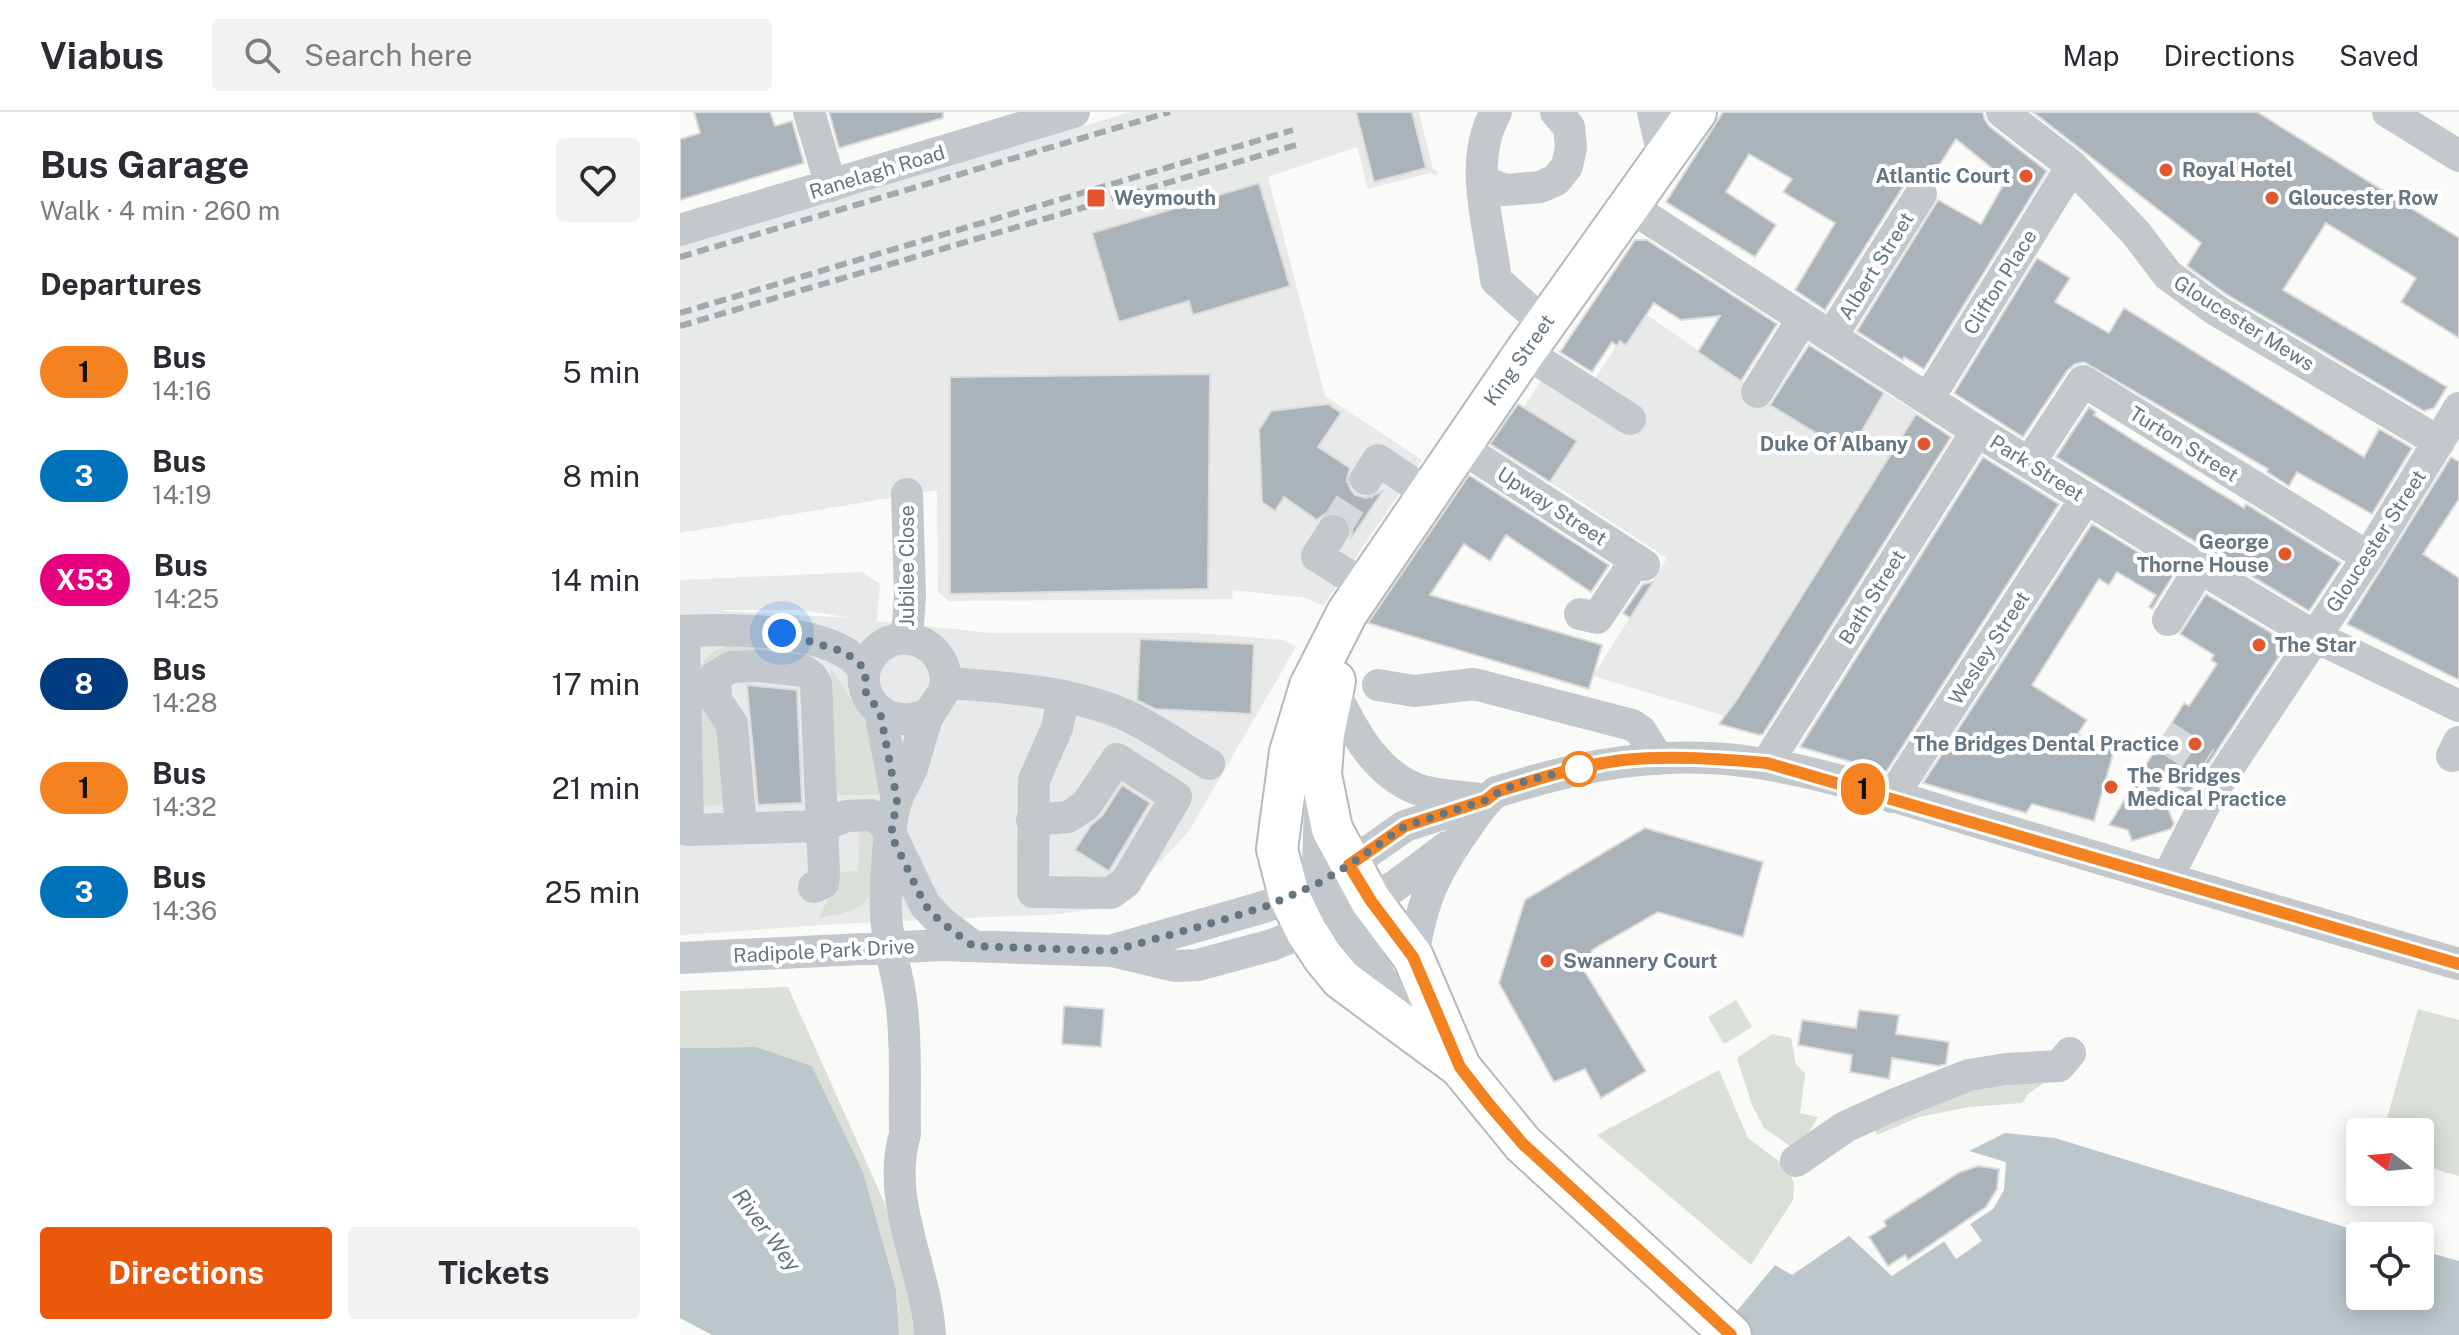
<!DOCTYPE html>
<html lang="en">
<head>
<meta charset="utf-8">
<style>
	body { margin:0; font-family:"Public Sans",sans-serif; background:#f2f2f3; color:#2b2b33; height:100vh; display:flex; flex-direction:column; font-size:30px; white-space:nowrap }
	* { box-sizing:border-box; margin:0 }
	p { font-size:26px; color:#7c7c81 }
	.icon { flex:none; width:44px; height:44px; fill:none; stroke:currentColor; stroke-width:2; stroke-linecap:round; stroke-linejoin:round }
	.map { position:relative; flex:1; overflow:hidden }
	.side { display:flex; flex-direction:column; background:#fff; width:680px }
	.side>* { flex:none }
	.badge { padding:0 16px; border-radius:26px; font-size:28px; line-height:52px }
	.needle { width:52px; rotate:286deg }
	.buttons { position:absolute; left:1666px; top:1006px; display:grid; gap:16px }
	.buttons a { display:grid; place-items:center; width:88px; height:88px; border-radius:8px; background:#fff; box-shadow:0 4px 20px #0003; font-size:40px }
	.you { position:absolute; width:40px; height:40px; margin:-20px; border:6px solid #fff; border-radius:50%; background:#1a73e8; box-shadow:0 0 0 12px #1a73e833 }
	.map>.badge { position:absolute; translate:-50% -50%; box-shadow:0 0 0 4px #fff }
	h2 { padding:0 40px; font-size:30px; line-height:72px }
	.round { display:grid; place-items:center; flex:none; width:84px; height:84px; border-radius:8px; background:#f2f2f3 }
	.overview { display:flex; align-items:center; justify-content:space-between; height:136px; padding:0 40px }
	h1 { font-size:38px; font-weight:700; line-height:60px }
	.button { display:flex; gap:16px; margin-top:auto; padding:16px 40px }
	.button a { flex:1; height:92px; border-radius:8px; background:#ea580c; color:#fff; font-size:32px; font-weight:700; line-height:92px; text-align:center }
	.button a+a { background:#f2f2f3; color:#2b2b33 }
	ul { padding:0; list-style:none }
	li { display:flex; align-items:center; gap:24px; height:104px; padding:0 40px }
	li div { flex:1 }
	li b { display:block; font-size:30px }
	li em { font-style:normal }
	li .badge { min-width:88px; font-weight:700; text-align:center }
	header { display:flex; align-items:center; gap:48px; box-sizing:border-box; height:112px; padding:0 40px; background:#fff; border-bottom:2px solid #e1e1e2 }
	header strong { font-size:38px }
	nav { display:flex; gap:44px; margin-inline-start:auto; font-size:28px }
	.search { width:560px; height:72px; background:#f2f2f3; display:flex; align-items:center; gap:20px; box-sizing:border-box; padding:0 28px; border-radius:8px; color:#7c7c81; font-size:30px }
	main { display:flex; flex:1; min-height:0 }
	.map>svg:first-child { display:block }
	.built { fill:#e8e9e9; fill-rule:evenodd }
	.green { fill:#dadfd7 }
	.water { fill:#bbc7cb }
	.pier { fill:#fafaf8 }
	.building { fill:#aab3b9; stroke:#dcdcda; stroke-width:2 }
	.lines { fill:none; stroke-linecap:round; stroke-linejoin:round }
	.minor-tunnel { stroke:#d5d9db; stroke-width:32; stroke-dasharray:32 16; stroke-linecap:butt }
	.major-casing { stroke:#b5babe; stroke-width:44 }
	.minor { stroke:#c3c8cc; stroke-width:32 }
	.major { stroke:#fff; stroke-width:40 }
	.rail { stroke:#a2aab0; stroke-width:6; stroke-dasharray:12 6; stroke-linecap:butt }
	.line-casing { stroke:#fff; stroke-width:18 }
	.line { stroke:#f58220; stroke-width:12 }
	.walk { stroke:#657683; stroke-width:8; stroke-dasharray:0 14.4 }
	.poi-dot { fill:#e4572e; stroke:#fff; stroke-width:3 }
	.stop-dot { fill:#fff; stroke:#f58220; stroke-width:4 }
	.labels { text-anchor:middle; stroke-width:8; stroke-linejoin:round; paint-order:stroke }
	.poi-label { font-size:20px; font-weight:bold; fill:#657683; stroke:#fff; text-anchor:start }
	.street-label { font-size:20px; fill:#657683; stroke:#fff }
	.water-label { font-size:22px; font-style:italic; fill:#60757c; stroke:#fff }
</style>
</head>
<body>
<header>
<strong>Viabus</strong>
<div class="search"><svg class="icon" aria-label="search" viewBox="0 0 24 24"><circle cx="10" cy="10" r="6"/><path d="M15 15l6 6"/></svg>Search here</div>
<nav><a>Map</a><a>Directions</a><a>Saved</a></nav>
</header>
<main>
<section class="side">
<div class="overview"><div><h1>Bus Garage</h1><p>Walk · 4 min · 260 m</p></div><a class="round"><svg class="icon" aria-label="heart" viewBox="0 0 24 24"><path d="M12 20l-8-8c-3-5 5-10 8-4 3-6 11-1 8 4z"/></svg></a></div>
<h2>Departures</h2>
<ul>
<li><span class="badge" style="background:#f58220;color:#111">1</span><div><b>Bus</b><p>14:16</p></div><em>5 min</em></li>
<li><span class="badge" style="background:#0072bc;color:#fff">3</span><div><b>Bus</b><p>14:19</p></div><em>8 min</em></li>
<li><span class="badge" style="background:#e6007e;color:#fff">X53</span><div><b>Bus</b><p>14:25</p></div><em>14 min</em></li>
<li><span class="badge" style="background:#003b80;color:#fff">8</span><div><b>Bus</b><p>14:28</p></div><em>17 min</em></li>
<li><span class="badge" style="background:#f58220;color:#111">1</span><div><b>Bus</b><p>14:32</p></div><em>21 min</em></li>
<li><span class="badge" style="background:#0072bc;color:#fff">3</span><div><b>Bus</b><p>14:36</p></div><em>25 min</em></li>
</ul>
<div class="button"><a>Directions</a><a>Tickets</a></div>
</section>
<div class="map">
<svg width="1779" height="1223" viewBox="0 0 1779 1223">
	<rect width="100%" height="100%" fill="#fafaf8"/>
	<path class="built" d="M451,0H739L753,57L759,60L756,64L751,61L688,77L677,35L588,65L645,284L742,348L643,494L627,486L553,478L552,487L269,489L258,480L257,378L0,421V133Z
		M966,202L1069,274L1068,279L1167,340L1204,280L1237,300L1045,604L913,564L987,446L870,370L897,329L844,295L879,242L915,266L940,229L946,233Z
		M183,460L200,472L197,509L311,521H516L604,528L616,535L509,719L456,776L416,797L379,802L158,812L0,823V468ZM44,498H120L171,506L44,499Z"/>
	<path class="green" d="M53,533C83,534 120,529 142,553L48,565L47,693L20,694V560C25,541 35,537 53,533Z
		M151,556L202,637L205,683H151Z
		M179,719H195C194,740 200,779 182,793C171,801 152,803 139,806L161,760L178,759Z
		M108,875L205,1092L227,1170L234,1223H219L216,1177L183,1060L132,954L77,935L0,936V879Z
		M1056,888L1072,915L1044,932L1028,905Z
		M1738,897L1779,908V1064L1740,1053V1020H1703Z
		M1092,922L1111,926L1116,953L1125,961L1120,1001L1138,1005L1122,1032L1113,1036L1084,1016L1072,993L1057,946Z
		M1039,958L1068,1026L1109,1057L1114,1072L1113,1088L1071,1153L917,1023Z
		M1301,968L1364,971L1348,982L1342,991L1289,995L1239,1005L1197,1023L1194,1014Z"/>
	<path class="water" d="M77,935L132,954L183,1060L216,1177L219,1223H32L0,1206V936Z
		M1325,1021L1375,1026L1694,1124H1680V1184H1740V1138L1779,1149V1223H1037L1095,1153L1112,1163L1169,1124L1212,1164L1313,1097L1324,1078L1326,1050L1289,1039Z"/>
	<path class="pier" d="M1288,1109L1302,1129L1276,1147L1262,1126Z"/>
	<path class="building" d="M14,0H90L95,14L112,9L124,51L0,88V27L20,21Z
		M149,0H263V6L159,36Z
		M676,0H732L746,56L694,70Z
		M1043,0H1303L1305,8L1310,15L1367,59L1244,257L1224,245L1223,248L1177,219L1258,88L1301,112L1326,68L1276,27L1251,66L1242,63L1233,65L1225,72L1145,198L1115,178L1155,111L1103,80L1112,67L1069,42L1046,80L1096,113L1075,145L986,90Z
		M1353,0H1577L1779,126V226L1721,190L1736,166L1646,111L1603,178L1767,275L1754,296L1744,299L1546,182L1507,154L1521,131Z
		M579,71L610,174L513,203L509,189L439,210L412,121Z
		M955,128H967L1097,212L1061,269L1018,240L1040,204L1001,208L974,191L946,233L940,229L937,234L932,230L912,260L880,240Z
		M1357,146L1390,166L1375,190L1429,221L1444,196L1684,345L1699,317L1732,336L1692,402L1617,360L1609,374L1587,360L1588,357L1404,250L1395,252L1387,259L1343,325L1274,281Z
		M1129,233L1204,281L1169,341L1090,293Z
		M530,262L528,477L270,482V265Z
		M648,292L661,301L638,335L670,356L667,367L670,376L675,383L686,386L703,379L670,428L672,419L670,411L663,403L653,400L645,402L637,408L604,385L595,399L582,390L579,318L591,299Z
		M838,292L897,329L870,370L810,332Z
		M1409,295L1416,300L1414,303L1453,328L1564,396L1566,392L1661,451L1629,499L1376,345Z
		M1236,302L1271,325L1083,622L1079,623L1039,612L1058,586Z
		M1303,345L1379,392L1206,660L1120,635Z
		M1771,345L1779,350V387L1743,442L1779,466V568L1667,512Z
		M789,363L929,453L911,480L826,423L810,449L784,432L750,483L922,533L909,577L688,511Z
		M1412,412L1494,462L1472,497L1469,495L1476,483L1437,460L1429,473L1419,467L1352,573L1407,608L1397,623L1435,635L1414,709L1352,692L1346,701L1243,671Z
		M973,470L950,506L943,501L963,472Z
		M1526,482L1608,531L1508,683L1474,660L1494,712L1491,717L1452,729L1448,718L1429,713L1504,591L1509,594L1537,552L1531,548L1534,543L1500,522Z
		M460,527L574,532L571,602L475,597L457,588Z
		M67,573L117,578L122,691L78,693Z
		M442,673L470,691L429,759L395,738L411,713L422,704Z
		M965,716L1083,750L1063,825L978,800L912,838L905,860L966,959L921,986L905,957L874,970L819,871L845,788Z
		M384,894L424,897L421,935L382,932Z
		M1179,898L1219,903L1216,922L1269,930L1266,952L1259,954L1212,946L1209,967L1170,960L1172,943L1118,933L1122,908L1176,916Z
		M1298,1054L1319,1057L1317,1077L1306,1095L1228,1148L1225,1143L1208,1154L1189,1125L1206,1114L1204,1109L1280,1060Z"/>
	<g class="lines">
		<path class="minor-tunnel" d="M653,419L686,367
			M1484,624L1526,651"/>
		<defs>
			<path id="major" d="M655,569L644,621L641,663L652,717L691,789L733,845L780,955L843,1032L1051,1223
				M780,955L661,867L643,845L626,819L609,784L597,737L610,640L630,574L667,501L845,240L1016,0"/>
		</defs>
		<use href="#major" class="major-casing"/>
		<path class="minor" d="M129,0L151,74
			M816,0C787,50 810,115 816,168L865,212
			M973,0L984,47
			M1322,0L1392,54L1455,120L1488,163L1536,198L1759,330
			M1708,0L1779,44
			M803,69L825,78L860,75L876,68L887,54L891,36L889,15L876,0
			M949,94L1297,319L1520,456L1634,524L1779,594
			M0,118L394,0
			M1151,225L1241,82
			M845,240L950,307
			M1077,280L1122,208
			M1248,287L1392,54
			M779,334L964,453
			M1350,350L1403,269L1688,445
			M686,367L698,348L747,381
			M653,419L637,444L685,474
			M900,502L917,506L956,448
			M1488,508L1520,456
			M0,519C47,517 125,516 166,541C173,546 179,552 185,557
			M4,519L8,718L141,714L167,704L191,703L203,710L211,723L245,793L261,810L293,834
			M227,526L230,484L227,382
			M266,571C326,575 387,579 443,602C473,615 501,636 529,652
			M698,573L734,579L794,572L952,613L961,619L978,647
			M654,579C672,617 695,661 737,677C755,684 780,684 799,687
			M200,600L217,688
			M250,601C198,627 161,566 200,535C224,516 260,531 265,561C269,581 256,588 248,604C241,620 238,639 232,656C228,667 220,677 216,689C208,717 205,774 206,804C208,832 217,860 221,888C227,932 224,978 225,1022C205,1090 246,1155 250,1223
			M1772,644L1779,630
			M1087,651L1297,319
			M1212,685L1406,386
			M352,708L388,705L406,693L437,647L496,685L446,770L431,781L353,780L354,668L377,616L384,584
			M61,716L52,612L36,588L35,565L51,555L79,554L124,559L132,565L136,572L144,760L143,771L134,775
			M1487,766L1527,688L1688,445L1779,296
			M660,783L661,805L690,848L725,910
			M637,788L640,690
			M434,838L587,794L637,772L669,753L725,714L806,688
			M733,845C742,790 752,765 784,719C794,705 802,691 816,680C886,658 956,642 1029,646C1120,650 1217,686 1304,712C1463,759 1620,807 1779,852
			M0,846L261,833L432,839L495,854L518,853L592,833L661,805L715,774L767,735
			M1116,1049L1165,1015L1213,993L1289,963L1326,957L1379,954L1390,941"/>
		<use href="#major" class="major"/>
		<path class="rail" d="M0,145L490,0
			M0,201L613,18
			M0,214L616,33"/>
	</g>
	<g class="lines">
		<defs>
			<path id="line" d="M1051,1223L843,1032L808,991L780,955L733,845L691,789L669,753L725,714L806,688L816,680C857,667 901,653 943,648C991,643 1040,647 1087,651L1779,852"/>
		</defs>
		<use href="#line" class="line-casing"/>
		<use href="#line" class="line"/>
		<path class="walk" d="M102,521L165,540L185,557L186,581L200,600L217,688L211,723L245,793L261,810L293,834L432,839L536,810L587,794L637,772L669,753L725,714L806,688C830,670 870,663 899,657"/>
	</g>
	<g class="poi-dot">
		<circle cx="1486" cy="58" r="8"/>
		<circle cx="1346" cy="64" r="8"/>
		<rect x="406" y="76" width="20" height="20" rx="4"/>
		<circle cx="1592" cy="86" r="8"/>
		<circle cx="1244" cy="332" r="8"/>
		<circle cx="1605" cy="442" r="8"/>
		<circle cx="1579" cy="533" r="8"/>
		<circle cx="1515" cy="632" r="8"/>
		<circle cx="1431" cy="675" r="8"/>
		<circle cx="867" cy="849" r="8"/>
	</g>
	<circle class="stop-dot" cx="899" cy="657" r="16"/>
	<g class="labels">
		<g class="poi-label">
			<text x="1502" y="65">Royal Hotel</text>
			<text x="1330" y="71" text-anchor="end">Atlantic Court</text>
			<text x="434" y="93">Weymouth</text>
			<text x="1608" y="93">Gloucester Row</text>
			<text x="1228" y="339" text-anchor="end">Duke Of Albany</text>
			<text x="1589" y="437" text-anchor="end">George<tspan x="1589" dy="23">Thorne House</tspan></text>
			<text x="1595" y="540">The Star</text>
			<text x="1499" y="639" text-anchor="end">The Bridges Dental Practice</text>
			<text x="1447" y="671">The Bridges<tspan x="1447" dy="23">Medical Practice</tspan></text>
			<text x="883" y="856">Swannery Court</text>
		</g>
		<g class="street-label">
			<text transform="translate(197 60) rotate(-17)" y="7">Ranelagh Road</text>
			<text transform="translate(1196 154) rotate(-58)" y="7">Albert Street</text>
			<text transform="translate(1320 170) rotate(-58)" y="7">Clifton Place</text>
			<text transform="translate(1564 211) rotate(32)" y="7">Gloucester Mews</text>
			<text transform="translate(839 248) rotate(-55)" y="7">King Street</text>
			<text transform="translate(1504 332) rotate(32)" y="7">Turton Street</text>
			<text transform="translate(1357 356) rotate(32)" y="7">Park Street</text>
			<text transform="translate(872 394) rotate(33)" y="7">Upway Street</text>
			<text transform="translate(1696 429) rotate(-57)" y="7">Gloucester Street</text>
			<text transform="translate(227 454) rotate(-90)" y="7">Jubilee Close</text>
			<text transform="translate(1192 485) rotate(-58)" y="7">Bath Street</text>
			<text transform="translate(1309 536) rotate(-57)" y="7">Wesley Street</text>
			<text transform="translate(144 839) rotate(-3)" y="7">Radipole Park Drive</text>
		</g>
		<g class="water-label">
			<text transform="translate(87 1118) rotate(53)" y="8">River Wey</text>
		</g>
	</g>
</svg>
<div class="buttons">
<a><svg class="needle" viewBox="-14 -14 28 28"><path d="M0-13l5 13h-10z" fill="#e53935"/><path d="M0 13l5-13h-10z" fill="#7c7c81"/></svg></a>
<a><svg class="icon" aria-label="locate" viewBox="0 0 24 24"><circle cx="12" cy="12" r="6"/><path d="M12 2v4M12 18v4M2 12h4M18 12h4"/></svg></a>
</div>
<div class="you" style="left:102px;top:521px"></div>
<b class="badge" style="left:1183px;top:677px;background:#f58220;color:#111">1</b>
</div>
</main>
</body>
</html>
